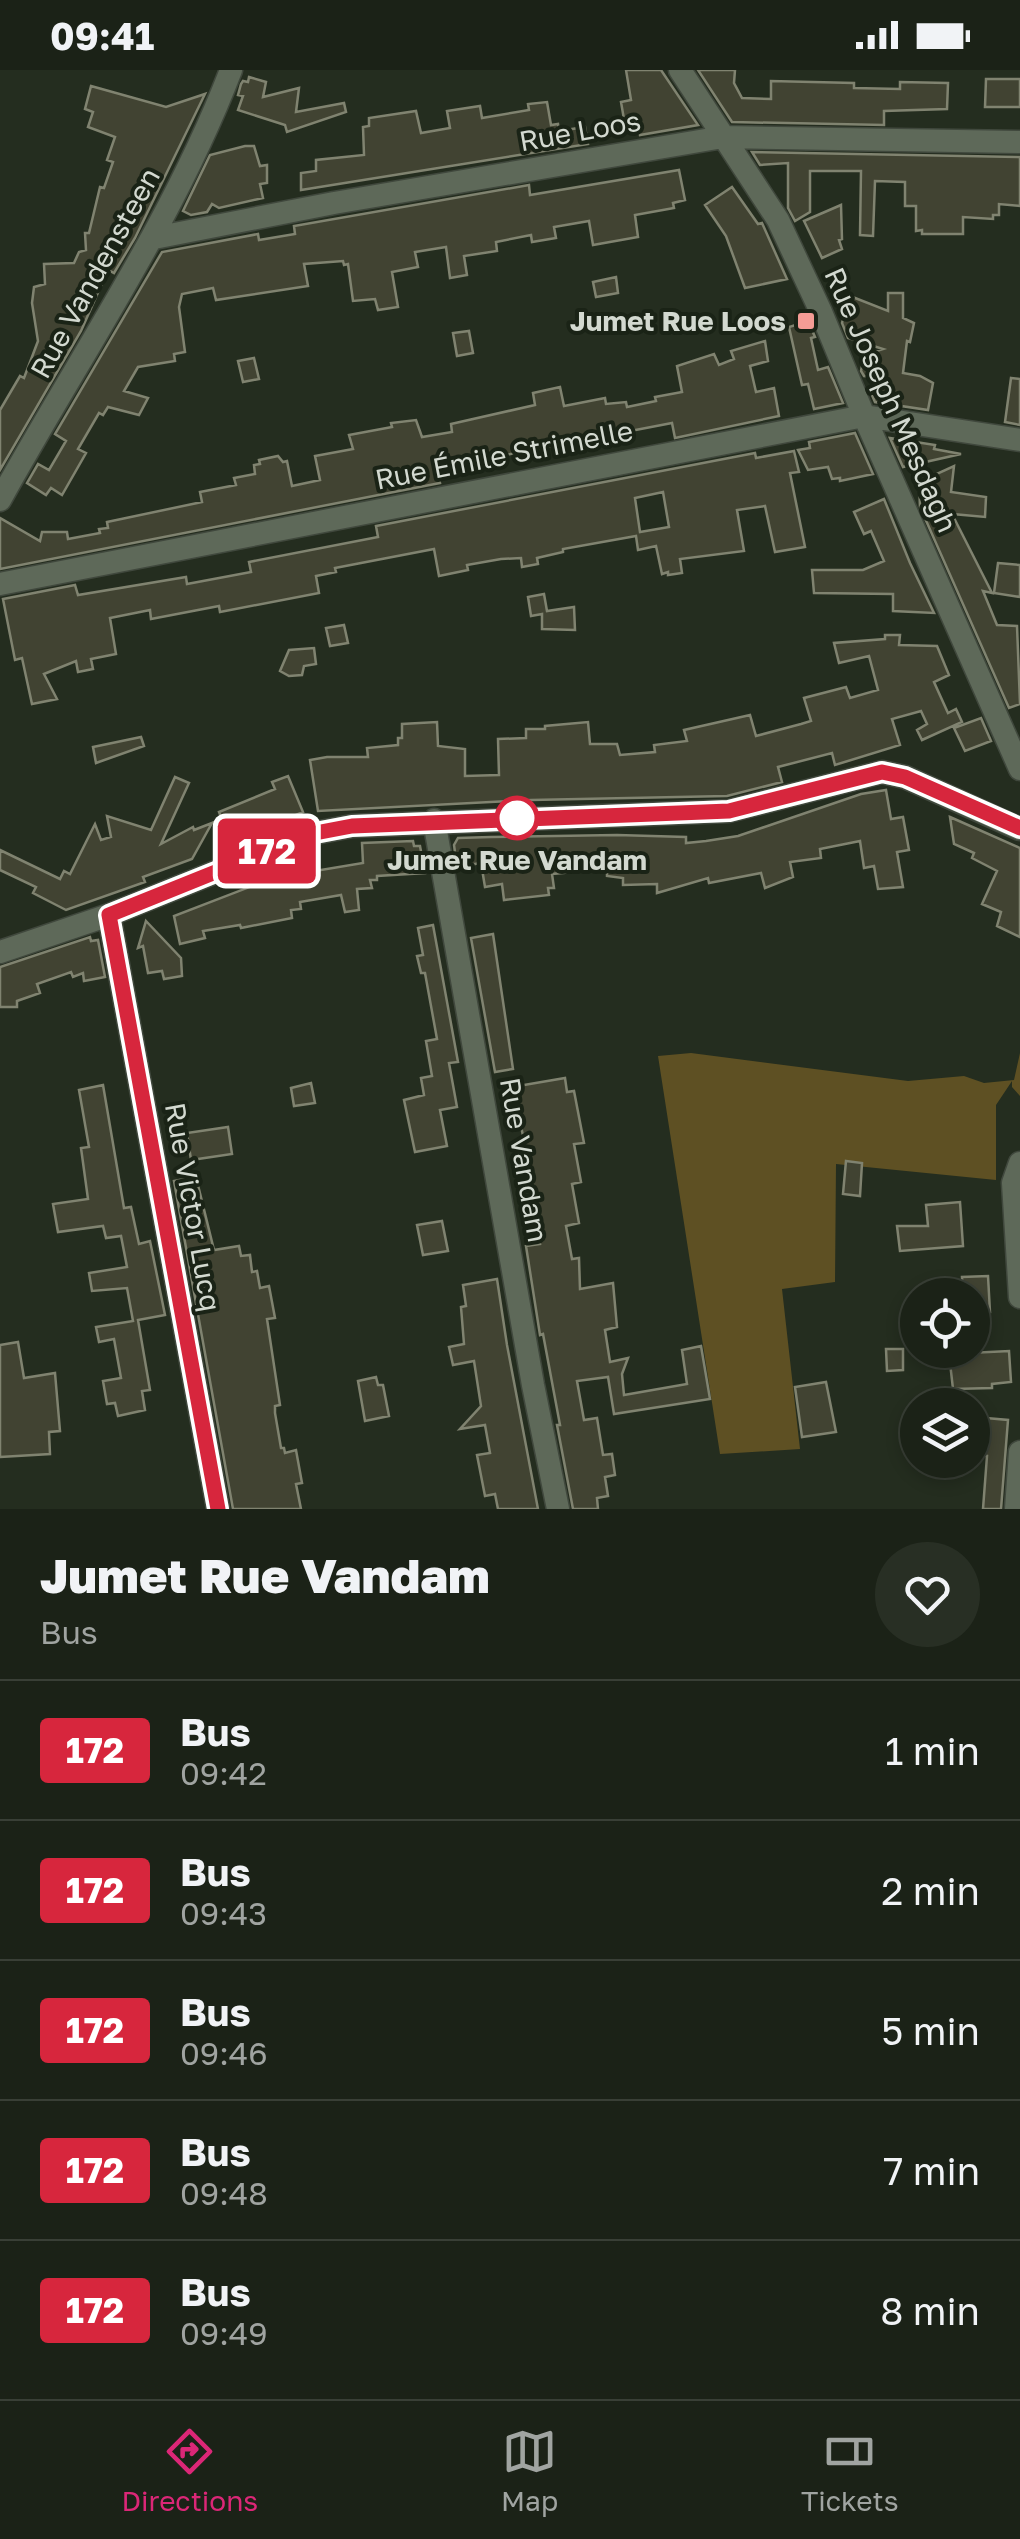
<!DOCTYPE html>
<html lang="en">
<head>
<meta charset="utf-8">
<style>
	body { margin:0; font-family:"Golos Text",sans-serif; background:#282f24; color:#f1f3f6; height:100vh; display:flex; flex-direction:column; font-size:38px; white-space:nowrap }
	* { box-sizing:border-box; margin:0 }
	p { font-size:32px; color:#a0a4a1 }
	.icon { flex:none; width:55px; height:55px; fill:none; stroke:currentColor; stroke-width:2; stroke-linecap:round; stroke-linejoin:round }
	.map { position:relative; height:1439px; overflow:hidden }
	.sheet { display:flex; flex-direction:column; background:#1b2217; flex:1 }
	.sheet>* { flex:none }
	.badge { padding:0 20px; border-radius:8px; font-size:35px; line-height:65px }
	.controls { position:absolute; left:900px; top:1208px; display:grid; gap:20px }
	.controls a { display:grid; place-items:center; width:90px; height:90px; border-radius:50%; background:#1b2217; box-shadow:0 5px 15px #0003,0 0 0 2px #393f36; font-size:50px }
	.map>.badge { position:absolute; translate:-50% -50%; box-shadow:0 0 0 5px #fff }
	.round { display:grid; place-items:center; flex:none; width:105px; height:105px; border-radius:52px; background:#282f24 }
	.overview { display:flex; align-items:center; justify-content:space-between; height:170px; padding:0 40px }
	h1 { font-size:48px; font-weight:800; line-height:75px }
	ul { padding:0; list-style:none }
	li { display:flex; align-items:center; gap:30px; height:140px; padding:0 40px; border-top:2px solid #393f36 }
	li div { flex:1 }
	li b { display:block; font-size:38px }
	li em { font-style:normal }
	li .badge { min-width:110px; font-weight:700; text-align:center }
	.status { display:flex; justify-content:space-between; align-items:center; height:70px; padding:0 50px; background:#1b2217; direction:ltr }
	.status svg { height:28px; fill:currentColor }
	.dock { display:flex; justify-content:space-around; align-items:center; height:140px; border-top:2px solid #393f36; background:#1b2217; font-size:28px; color:#a0a4a1 }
	.dock a { display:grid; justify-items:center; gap:5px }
	.dock .selected { color:#db2777 }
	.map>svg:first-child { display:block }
	.green { fill:#5e5023 }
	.building { fill:#414332; stroke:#808370; stroke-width:2.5; fill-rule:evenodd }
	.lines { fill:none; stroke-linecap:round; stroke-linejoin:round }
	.minor-casing { stroke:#40483d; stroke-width:25 }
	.minor { stroke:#5e6959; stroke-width:22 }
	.line-casing { stroke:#fff; stroke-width:22 }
	.line { stroke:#d7263d; stroke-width:15 }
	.poi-dot { fill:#f59c95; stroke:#1a2316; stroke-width:4 }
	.stop-dot { fill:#fff; stroke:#d7263d; stroke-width:5 }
	.labels { text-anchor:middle; stroke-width:8; stroke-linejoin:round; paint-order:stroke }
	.street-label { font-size:28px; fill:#d3d9d0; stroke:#1a2316 }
	.poi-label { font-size:28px; font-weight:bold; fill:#d3d9d0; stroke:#1a2316; text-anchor:end }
	.stop-label { font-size:28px; font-weight:bold; fill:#d3d9d0; stroke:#1a2316 }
</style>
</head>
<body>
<div class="status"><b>09:41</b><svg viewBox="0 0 49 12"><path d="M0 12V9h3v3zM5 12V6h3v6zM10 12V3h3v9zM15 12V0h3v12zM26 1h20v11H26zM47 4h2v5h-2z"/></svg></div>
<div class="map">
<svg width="1020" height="1439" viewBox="0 0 1020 1439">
	<rect width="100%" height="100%" fill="#242d1f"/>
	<path class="green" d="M691,983L908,1011L964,1006L984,1013L1014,1010L1020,983V1026L1012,1017V1011L996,1035V1110L836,1094L835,1212L782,1219L800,1379L720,1384L658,986Z"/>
	<path class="building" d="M626,0H661L698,55L640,65L638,52L625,55L621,32L631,30Z
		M698,0H735L734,13L742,28L771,29V11L854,13V18L900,19V12L948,13L947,39L884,41V55L732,52Z
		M249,7L266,12L263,27L299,18L296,42L344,33L346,42L287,62L285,55L238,40L243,26L238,25L241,14L243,11L248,12Z
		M986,9H1020V37H985Z
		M91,16L166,37L205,24L135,168L114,203L108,200L81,261L0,400V340L20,306L24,308L38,271L32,233L34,217L45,214L44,194L74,193L79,182L86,180L85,163H89L100,117L104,118L113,92L107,90L115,67L88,57L93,42L85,39Z
		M547,32L551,55L558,54L559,61L585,57L588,74L301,120V103L316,101V90L364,85L363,57L369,56V48L416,41L421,63L450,58L447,41L480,36L482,48L529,40L528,34Z
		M245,76H254L260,96L267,95V113L260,114L263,128L219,138L212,134L207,142L191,145L183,141L210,85Z
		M752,82L1020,87V136L999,134V145H993V149L963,147V164H922V160L916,161V136H905V112L875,111L873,166L860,165L861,101H810V142L795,151L788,138V93L760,95Z
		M679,100L685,130L673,133L674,138L635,145L638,167L593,175L589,151L554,157L556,168L532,172L531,165L496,172L497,181L464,186L467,205L450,208L446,177L415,182L418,197L392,202L398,237L378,240L375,229L353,231L348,194L344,195L343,191L304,194L308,216L216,230L213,218L182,224L179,237L185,282L174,284L175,291L138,297L124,321L148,328L139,345L108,337L103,345L99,343L78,379L86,383L62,425L51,418L46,425L27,413L38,394L49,400L66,371L55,364L162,182L258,164L259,170L295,164L294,156L529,115L530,125Z
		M732,117L758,154L762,153L787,209L745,218L726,166L705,135Z
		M841,135L842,169L839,170L842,179L822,188L804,151Z
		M616,207L618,223L596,227L593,212Z
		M888,223H903V248L914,253L910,272L907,271L903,303L920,306L933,313L928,340L875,332L872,325L874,307L864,306L861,301L864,285L883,279L848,268L842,253L850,226L888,241Z
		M808,251L815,267L811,268L818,300L828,297L843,333L814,339L808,314L802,315L789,257Z
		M469,261L473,283L457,286L453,263Z
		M765,271L768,291L750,296L756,322L774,318L779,346L675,368L672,353L474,391L473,386L436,394L440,413L0,499V448L40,471L42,462H67L68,469L100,463L99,459L108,458L107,452L202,432L200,422L236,415L234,408L255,404L254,395L260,394L259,390L278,386L283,392L287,391L292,416L320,410L315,386L353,379L349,365L392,357L391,353L416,350L422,367L452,362L451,354L535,335L533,323L560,317L564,336L605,328L606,334L626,332L627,337L656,331L655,327L682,322L677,296L714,284L719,295L734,289L731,281Z
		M254,288L259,309L243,312L238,291Z
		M1011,308L1020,309V355L1005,352Z
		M855,363L873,404L840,411V408L832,409L828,397L808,400L798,380L810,378L809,372Z
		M890,368L935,375L934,379L961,384L903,397Z
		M794,381L799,402L790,403L805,477L775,482L765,436L737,440L744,481L680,489L682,503L668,505V502L662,504L656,476L638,480L636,466L563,479V482L537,488L538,494L522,497L521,488L501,489L467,495L468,500L439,506L434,479L335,498L336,502L316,506L319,523L220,542L219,536L151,549L150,540L110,548L116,584L91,589L93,599L78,602L76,591L44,604L57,629L32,634L22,588L15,590L3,529L75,515L78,525L186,507L187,514L251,502L249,492L378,467L376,456L755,383L756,388ZM663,422L669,457L640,462L635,428Z
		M954,396L951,422L986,427L985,447L952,444L992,523L983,521L997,555L1017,556L1020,634L1009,638L920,437L919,412Z
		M884,429L910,493L934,543L893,541V524L814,523L812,500H863L884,491L871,461L864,464L854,442Z
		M998,493L1020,495V527L994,523Z
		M544,524L547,541L574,537L575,560L542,559V544L531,546L528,527Z
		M344,555L348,573L330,576L326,558Z
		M885,565H900L899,575L937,576L949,605L934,612L948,643L956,639L962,652L922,670L917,660L927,654L921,641L892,649L900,675L835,695L832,683L778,697L782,712L727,726L531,730L318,741L310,690L327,687H368L367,678L398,675V668H402V654L437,652L438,676L465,679V706L499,705L498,669L526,668V659H545V656L588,652L590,674H617L620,685L655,682L654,675L687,671L684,660L750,645L756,666L801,654L811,651L804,628L846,617L850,628L878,620L869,586L839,593L834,573L885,569Z
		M314,578L316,594L304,596L302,605L289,606L280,601L289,580Z
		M981,648L991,671L965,681L954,658Z
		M141,667L144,676L96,693L93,677Z
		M288,706L303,742L223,776L214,752L222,750L219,742L275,719L272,712Z
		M175,707L189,713L161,774L193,757L194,760L212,753L192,789L143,807L145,812L66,840L33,823L36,817L0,800V780L60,809L64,801L70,804L95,754L101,770L111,767L107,746L151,760Z
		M886,720L891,749L903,747L909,780L897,782L903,817L878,819L874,796L864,798L860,771L820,779L821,788L790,792L793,807L765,818L761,803L709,813L708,808L657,823V814L623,815V808L607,806V800L574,802L552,804L554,818H548L549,825L504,830L502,814L485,817L481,793L457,797L454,775L458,768L491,767L617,765L686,767V773L706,771L738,766L861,724Z
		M950,747L1020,778V867L997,856L1001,842L982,834L997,801L972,788L974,783L954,774Z
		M413,771L414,776H420L425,803L377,806V810H370L372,818L357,819L359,840L345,842L341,825L300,832L301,839L291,840L292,848L241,858L240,855L203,861L205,868L180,874L174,846L273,808L363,793L362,773Z
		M146,851L181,888L182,906L164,909L162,901L148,903L143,876L138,878Z
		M433,855L458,992L449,993L457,1037L440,1040L447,1076L415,1082L404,1030L424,1025L421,1008L432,1006L426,971L437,969L425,903H421L417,886L423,885L418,858Z
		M493,864L513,999L495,1002L471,868Z
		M90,867L91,871L98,870L105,907L84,911L83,903L73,907L71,902L37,914L40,923L17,931V937H0V897Z
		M565,1008L567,1022L574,1021L584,1073L574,1074L581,1112L572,1114L579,1153L566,1156L572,1189L579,1188L580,1219L613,1213L617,1257L605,1260L610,1292L628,1288L622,1304L624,1325L687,1314L682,1280L701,1276L710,1329L614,1344L608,1307L577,1311L584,1350L597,1348L603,1385L612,1384L615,1405L605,1407L608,1426L597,1428L598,1439H573L557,1355H560L543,1264L540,1265L526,1176L540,1174L536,1149L540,1148L516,1032H520L518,1016Z
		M311,1013L315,1033L294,1036L291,1018Z
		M103,1015L124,1138L131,1137L139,1174L150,1171L165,1245L138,1250L150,1320L142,1321L145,1340L118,1346L115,1333L107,1334L103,1311L121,1308L114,1269L99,1272L96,1257L133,1251L127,1218L92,1221L89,1203L127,1197L121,1166L106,1168L103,1156L58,1162L53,1134L88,1129L81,1078L89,1077L79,1020Z
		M228,1057L232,1084L191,1090L187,1063Z
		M846,1091L862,1093L860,1126L843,1124Z
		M196,1107L214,1180L239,1176L241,1186L250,1185L252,1202L257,1201L260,1218L269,1216L275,1248L267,1249L280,1335L275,1336V1343L281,1378H284L285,1383L296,1380L302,1413L296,1414L301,1439H233L174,1111Z
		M960,1132L963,1176L900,1181L897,1156H928L926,1135Z
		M442,1151L448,1181L423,1185L417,1155Z
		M988,1206L990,1242H972V1225H963L962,1207Z
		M497,1209L507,1275L538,1439H498L495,1424L485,1426L477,1385L490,1383L485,1355L460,1359L481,1336L474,1291L453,1295L449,1277L464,1274L461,1237L466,1236L463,1215Z
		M18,1272L24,1308L55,1303L60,1361L49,1362L50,1384L0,1387V1275Z
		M886,1279H903V1300L887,1301Z
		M1009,1281L1011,1312L992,1314V1318L953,1319L949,1284Z
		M376,1307L378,1315H383L389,1346L365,1351L358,1311Z
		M826,1312L836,1362L802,1367L795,1317Z
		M986,1348L1008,1350L1001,1439H983L987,1386L974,1385L973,1362L985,1361Z"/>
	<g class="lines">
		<defs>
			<path id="minor" d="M680,0L778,150L821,242L864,346L1020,699
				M154,168L334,133L723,67L1020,72
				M0,430C79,287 172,153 231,0
				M0,514L864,346L1020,370
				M434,750L533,1315L558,1439
				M109,845L218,1439
				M0,882L109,845L310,764L352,756L729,741L882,702L905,707L1020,759
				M1020,1093L1013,1113L1020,1227
				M1016,1439L1020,1382"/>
		</defs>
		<use href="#minor" class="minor-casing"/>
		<use href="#minor" class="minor"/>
	</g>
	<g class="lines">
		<defs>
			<path id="line" d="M218,1439L109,845L310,764L352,756L729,741L882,702L905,707L1020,758"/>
		</defs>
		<use href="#line" class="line-casing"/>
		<use href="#line" class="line"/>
	</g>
	<rect class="poi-dot" x="796" y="241" width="20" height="20" rx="5"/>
	<circle class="stop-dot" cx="517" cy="748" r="20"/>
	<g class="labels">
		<g class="street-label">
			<text transform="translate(580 61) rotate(-10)" y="10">Rue Loos</text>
			<text transform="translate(95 203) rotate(-61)" y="10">Rue Vandensteen</text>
			<text transform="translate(891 330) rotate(66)" y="10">Rue Joseph Mesdagh</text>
			<text transform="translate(504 385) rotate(-11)" y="10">Rue Émile Strimelle</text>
			<text transform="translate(524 1090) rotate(80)" y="10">Rue Vandam</text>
			<text transform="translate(193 1137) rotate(80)" y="10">Rue Victor Lucq</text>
		</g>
		<g class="poi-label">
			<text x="786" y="261">Jumet Rue Loos</text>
		</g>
		<g class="stop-label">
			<text x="517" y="800">Jumet Rue Vandam</text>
		</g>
	</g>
</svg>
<div class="controls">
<a><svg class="icon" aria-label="locate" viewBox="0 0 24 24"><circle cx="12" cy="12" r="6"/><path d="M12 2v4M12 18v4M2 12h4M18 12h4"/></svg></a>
<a><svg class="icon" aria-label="layers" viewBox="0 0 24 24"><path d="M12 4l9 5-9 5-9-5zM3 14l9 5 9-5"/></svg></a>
</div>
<b class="badge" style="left:267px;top:781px;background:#d7263d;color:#fff">172</b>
</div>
<section class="sheet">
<div class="overview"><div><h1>Jumet Rue Vandam</h1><p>Bus</p></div><a class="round"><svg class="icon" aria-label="heart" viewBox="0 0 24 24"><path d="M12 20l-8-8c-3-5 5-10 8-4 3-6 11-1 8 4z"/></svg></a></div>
<ul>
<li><span class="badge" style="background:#d7263d;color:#fff">172</span><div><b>Bus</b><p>09:42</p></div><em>1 min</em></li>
<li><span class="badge" style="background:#d7263d;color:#fff">172</span><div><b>Bus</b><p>09:43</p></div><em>2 min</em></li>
<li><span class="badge" style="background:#d7263d;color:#fff">172</span><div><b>Bus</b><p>09:46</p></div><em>5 min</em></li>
<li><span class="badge" style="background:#d7263d;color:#fff">172</span><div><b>Bus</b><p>09:48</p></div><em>7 min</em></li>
<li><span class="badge" style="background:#d7263d;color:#fff">172</span><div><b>Bus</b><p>09:49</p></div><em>8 min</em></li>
</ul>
</section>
<nav class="dock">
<a class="selected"><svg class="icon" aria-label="directions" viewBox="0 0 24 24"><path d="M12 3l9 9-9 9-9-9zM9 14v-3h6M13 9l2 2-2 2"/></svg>Directions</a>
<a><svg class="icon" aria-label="map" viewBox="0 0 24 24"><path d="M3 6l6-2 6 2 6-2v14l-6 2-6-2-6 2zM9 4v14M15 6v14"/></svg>Map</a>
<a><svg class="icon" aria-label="tickets" viewBox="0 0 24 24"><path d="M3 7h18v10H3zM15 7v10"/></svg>Tickets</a>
</nav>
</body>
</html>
